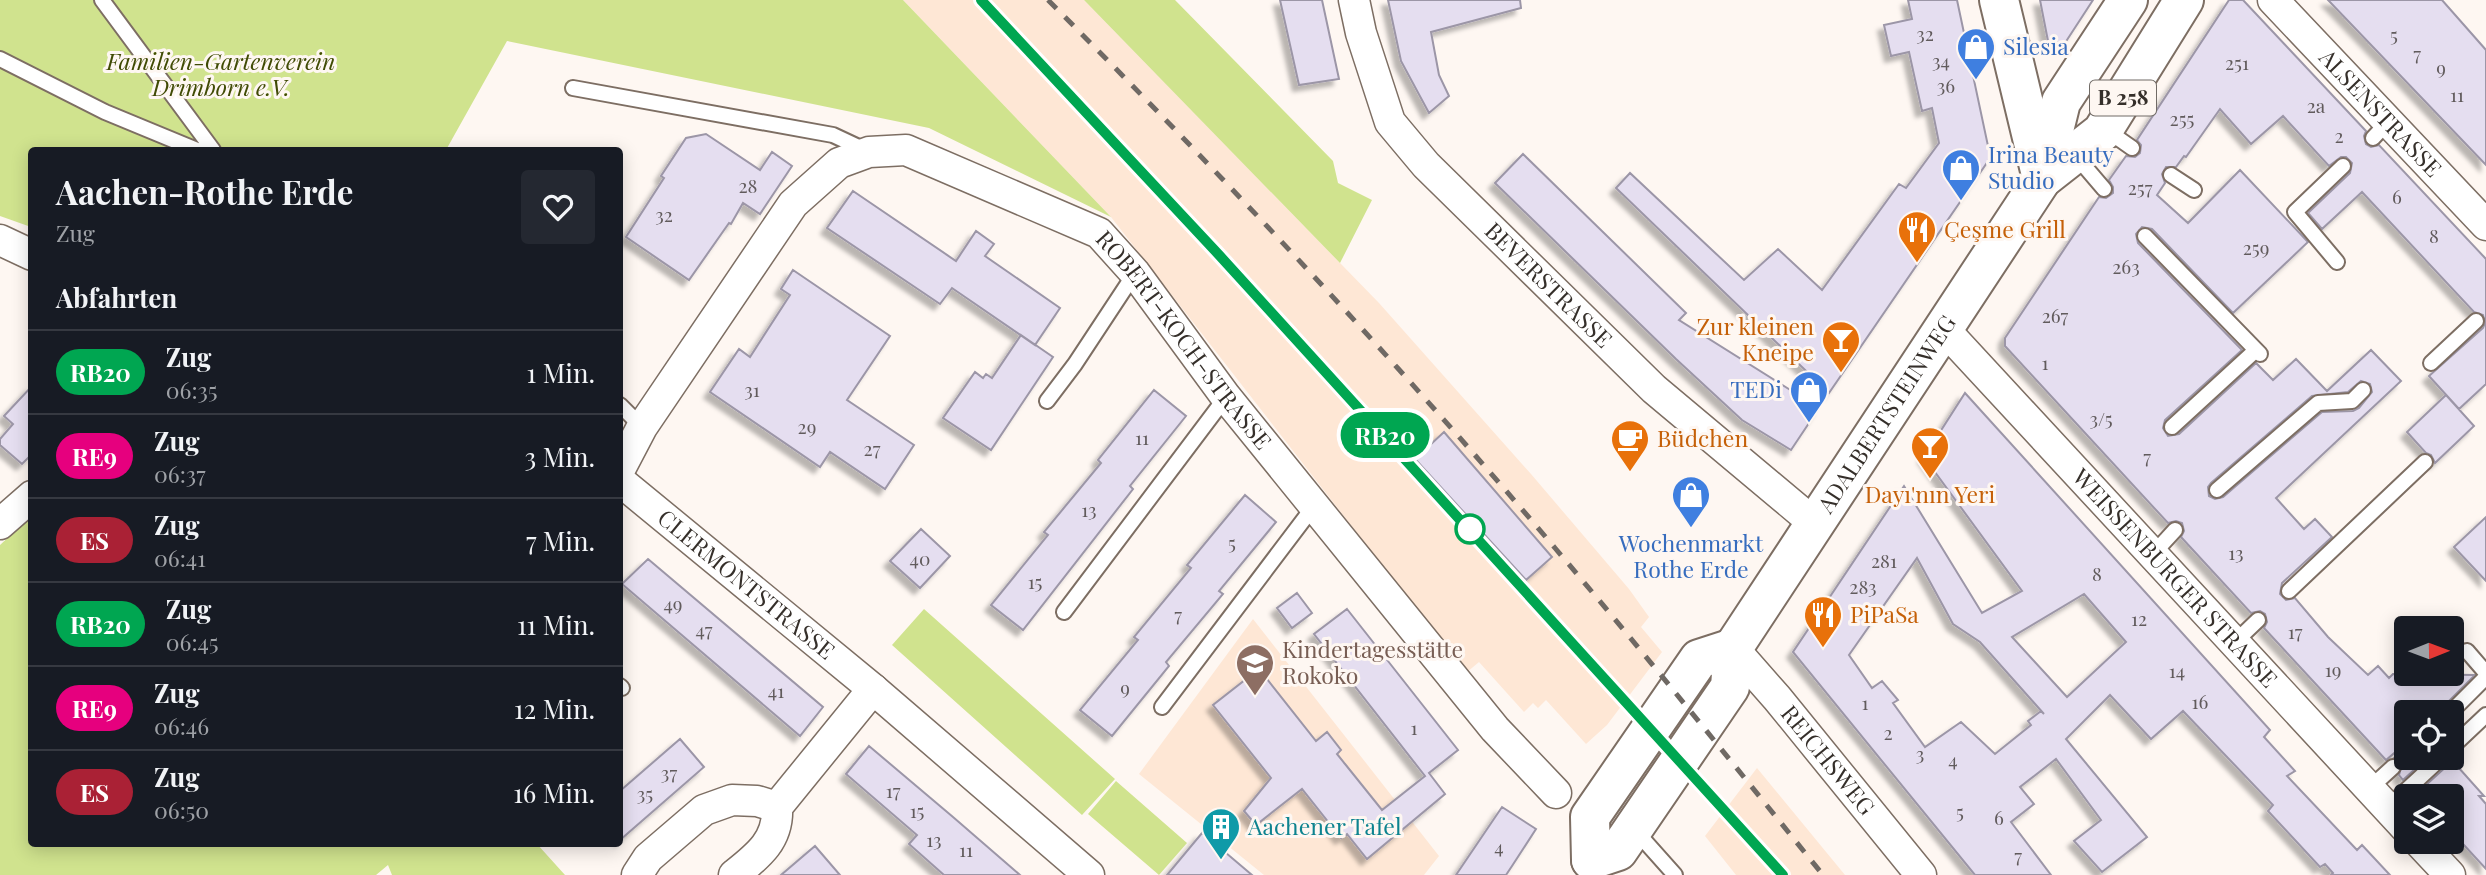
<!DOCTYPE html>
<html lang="de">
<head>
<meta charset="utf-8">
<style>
	body { margin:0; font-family:"Playfair Display",serif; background:#242831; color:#f1f3f6; height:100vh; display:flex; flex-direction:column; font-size:26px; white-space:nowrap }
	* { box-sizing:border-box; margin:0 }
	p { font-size:23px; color:#9ea1a6 }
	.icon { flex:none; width:38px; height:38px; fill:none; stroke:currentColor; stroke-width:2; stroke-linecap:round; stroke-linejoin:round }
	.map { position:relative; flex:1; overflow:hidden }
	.sheet { position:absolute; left:28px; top:147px; width:595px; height:700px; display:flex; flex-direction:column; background:#171b24; border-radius:7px; box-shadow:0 4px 18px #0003 }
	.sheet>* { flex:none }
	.badge { padding:0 14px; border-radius:23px; font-size:24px; line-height:46px }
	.needle { width:46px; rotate:89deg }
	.buttons { position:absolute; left:2394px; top:616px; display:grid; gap:14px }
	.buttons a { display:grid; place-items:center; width:70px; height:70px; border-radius:7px; background:#171b24; box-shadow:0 4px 18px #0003; font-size:35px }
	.map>.badge { position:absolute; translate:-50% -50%; box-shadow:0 0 0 4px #fff }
	h2 { padding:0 28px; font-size:26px; line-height:63px }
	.round { display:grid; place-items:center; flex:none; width:74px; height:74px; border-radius:7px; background:#242831 }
	.headline { display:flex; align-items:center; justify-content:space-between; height:119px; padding:0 28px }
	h1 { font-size:33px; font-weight:700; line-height:52px }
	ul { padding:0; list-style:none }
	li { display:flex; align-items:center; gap:21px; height:84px; padding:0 28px; border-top:2px solid #363941 }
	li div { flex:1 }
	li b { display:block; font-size:26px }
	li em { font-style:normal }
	li .badge { min-width:77px; font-weight:700; text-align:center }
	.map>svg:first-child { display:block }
	.built { fill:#fee7d5 }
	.green { fill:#d0e38e }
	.building { fill:#e5def0; stroke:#9c96a7; stroke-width:2; fill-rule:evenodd; filter:url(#shadow) }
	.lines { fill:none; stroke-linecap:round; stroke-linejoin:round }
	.lane-casing { stroke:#7d6e63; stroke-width:18 }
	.street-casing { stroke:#7d6e63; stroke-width:33 }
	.secondary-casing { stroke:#7d6e63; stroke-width:42 }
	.primary-casing { stroke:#7d6e63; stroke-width:42 }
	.lane { stroke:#fff; stroke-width:14 }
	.street { stroke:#fff; stroke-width:30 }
	.secondary { stroke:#fff; stroke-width:38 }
	.primary { stroke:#fff; stroke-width:38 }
	.rail { stroke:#6f6964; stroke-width:5; stroke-dasharray:12 12; stroke-linecap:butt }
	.line-casing { stroke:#fff; stroke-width:16 }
	.line { stroke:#00a651; stroke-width:10 }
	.stop-dot { fill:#fff; stroke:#00a651; stroke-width:3.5 }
	.labels { text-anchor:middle; stroke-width:6; stroke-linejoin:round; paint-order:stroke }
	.number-label { font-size:19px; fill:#615b5c }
	.shield { fill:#fef7f2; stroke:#716b66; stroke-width:2 }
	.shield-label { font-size:21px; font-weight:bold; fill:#352f2a }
	.shop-label { font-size:23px; fill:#366cbe; stroke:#fef7f2; text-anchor:start }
	.park-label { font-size:23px; font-style:italic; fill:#404b04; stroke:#fef7f2 }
	.street-label { font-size:23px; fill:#352f2a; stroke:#fef7f2 }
	.food-label { font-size:23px; fill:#c56008; stroke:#fef7f2; text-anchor:start }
	.education-label { font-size:23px; fill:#785e54; stroke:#fef7f2; text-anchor:start }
	.culture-label { font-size:23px; fill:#0d838f; stroke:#fef7f2; text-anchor:start }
</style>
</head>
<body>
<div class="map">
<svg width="2486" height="875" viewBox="0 0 2486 875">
	<defs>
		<filter id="shadow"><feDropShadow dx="-6" dy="6" stdDeviation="2" flood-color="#0004"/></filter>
	</defs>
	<rect width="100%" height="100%" fill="#fef7f2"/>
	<path class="built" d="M903,0H1084L1379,303L1531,474L1629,589L1649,617L1641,627L1662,652L1607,725L1586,744L1546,700L1538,708L1533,703L1524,712L1479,662L1466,673L1111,217Z
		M1253,619L1439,856L1424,875H1264L1139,774Z
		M1757,768L1845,875H1736L1705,836Z"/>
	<path class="green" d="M0,0H903L1111,217L929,128L507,41L446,150H32L31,227L0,216Z
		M1084,0H1175L1333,161L1338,183L1372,200L1340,263Z
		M31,516L32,844H537L565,875H392L388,865L376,875H0V545Z
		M924,609L1115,779L1082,815L892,645Z
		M1116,781L1187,843L1159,875L1088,814Z"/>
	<path class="building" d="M1280,0H1322L1339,79L1299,85Z
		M1388,0H1520L1521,8L1431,32L1439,75L1449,96L1429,113L1401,61Z
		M1908,0H1957L1988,146L1995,151L1829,393L1616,188L1630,173L1744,280L1778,249L1822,290L1899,184L1906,188L1939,143L1932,108L1922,111L1909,52L1891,56L1884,25L1912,19Z
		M2040,0H2093L2065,43L2048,41Z
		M2229,0H2243L2366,131L2364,136L2366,144L2371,147L2379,145L2486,259V384L2459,409L2429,376L2483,328L2485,323L2483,315L2474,312L2362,192L2322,229L2308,213L2350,173L2352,163L2346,157H2341L2329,166L2283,116L2251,144L2220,109L2186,157L2184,156L2176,167H2166L2162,174L2165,183L2157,195L2188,223L2240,170L2308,242L2233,313L2152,229L2142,227L2136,234L2138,243L2242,350L2165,420L2163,428L2168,436L2179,434L2256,363L2273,380L2296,359L2327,391L2371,350L2401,381L2276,498L2304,529L2315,519L2332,537L2282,583L2280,594L2286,600L2295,598L2328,637L2368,675L2378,666L2389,678L2393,674L2475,675L2438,712H2406V743L2386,760L2264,628L2267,622L2265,614L2260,611L2251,613L2181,537L2184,531L2182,523L2176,521L2168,523L2005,346V338L2099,197L2106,198L2113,193V187L2109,180L2126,156L2135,157L2140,153L2141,145L2137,140ZM2361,381L2370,384L2372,392L2359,408L2353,411L2322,412L2223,497L2215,499L2209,496L2208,487L2211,483L2312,396L2348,392Z
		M2328,0H2442L2486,50V165Z
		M706,134L760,170L772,152L792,166L760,214L743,203L731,224L729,223L689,280L626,237L664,178L661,176L686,138Z
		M1523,154L1686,313L1679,320L1819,408L1791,450L1742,420L1676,359L1495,183Z
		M853,191L956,261L976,231L994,244L985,256L1060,308L1035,345L952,288L940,304L827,228Z
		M793,270L890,336L847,400L914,445L885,489L830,452L820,467L710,392L739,349L750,357L790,295L781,289Z
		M1021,335L1053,357L991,450L943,418L975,372L983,378L986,374L992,378Z
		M32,386V454L22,464L0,445V439L13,424L4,416Z
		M1154,390L1186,416L1130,486L1133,489L1023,630L991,605L1048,535L1044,532L1101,463L1098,460Z
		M1965,393L2270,730L2264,737L2295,771L2287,776L2357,850L2362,845L2390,875H2331L2333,873L2325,864L2320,867L2268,811L2273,805L2183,711L2151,739L2110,695L2066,739L2147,837L2102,872L2074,841L2101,820L2056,759L2020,787L2034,804L2011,822L2051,875H1975L1793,652L1904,486L1982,613L2022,591L1924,457ZM1917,558L1953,624L1980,642L2044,714L2041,711L2028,721L2031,725L1995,754L1961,722L1925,747L1893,703L1898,700L1882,681L1872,688L1849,655ZM2084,594L2126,642L2067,697L2012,637Z
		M2446,395L2474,426L2435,463L2431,455L2426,453L2407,432Z
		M1444,432L1552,557L1526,580L1415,459Z
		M1245,495L1276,522L1219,591L1223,594L1166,662L1169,666L1112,736L1080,710L1138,640L1134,637L1191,568L1187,565Z
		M2486,517V581L2454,547Z
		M921,529L950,556L920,588L890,561Z
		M648,559L823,707L800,736L622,584Z
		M1297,593L1312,613L1292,628L1277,608Z
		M1347,609L1458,750L1429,773L1445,794L1367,859L1347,834L1341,838L1302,789L1256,825L1244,811L1271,778L1213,705L1259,669L1316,741L1327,732L1341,750L1337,754L1382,810L1425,776L1314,634Z
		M680,739L704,767L620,840V791Z
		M869,746L953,817L1020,875H944L909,844L917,835L846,774Z
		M2395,758H2427L2403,780L2399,775L2402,764Z
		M2450,758L2484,796H2479L2486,804V869L2452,832V796L2415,795L2448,765Z
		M1502,807L1536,829L1512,866L1506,875H1456Z
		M1202,833L1219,847L1252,875H1167Z
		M815,846L840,875H781Z"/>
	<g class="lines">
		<defs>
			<path id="lane" d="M102,0L213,150
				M0,59L105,112L197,150
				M573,88L833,135L865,150
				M2105,129L2132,148
				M2373,138L2388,122
				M2075,155L2104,189
				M2171,175L2194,190
				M2145,236L2260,354
				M2337,262L2295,212L2343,166
				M2431,363L2476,321
				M1047,401L1075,364L1135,273
				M620,405L642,427
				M2172,427L2256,350
				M2217,490L2318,403L2352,401L2363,390
				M2153,554L2175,530
				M2289,591L2425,462
				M1064,612L1226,397
				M2235,642L2258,620
				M2467,651L2486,673
				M620,686L622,688
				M1162,707L1314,506
				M2451,712L2486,677
				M2452,747L2486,715
				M2370,788L2393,767
				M2387,808L2441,758
				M1634,829L1675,875"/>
			<g id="street">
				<path id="s1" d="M1354,0L1361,33L1390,122L1426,165L1654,389L1814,523"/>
				<path id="s2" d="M2273,0L2486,225"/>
				<path d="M0,240L32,255"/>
				<path id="s3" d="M1943,328L2406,828"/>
				<path id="s4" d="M620,469L642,427L793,204L839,163L869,152L906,150L1099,233L1135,273L1226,397L1495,729L1556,793"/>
				<path id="s5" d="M620,481L873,689L1089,875"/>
				<path d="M0,524L32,496"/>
				<path id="s6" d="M1733,648L1777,698L1921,875"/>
				<path d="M2419,842L2450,875"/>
				<path d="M637,875L648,858L704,810L732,800L757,801L777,807"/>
				<path d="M734,875C758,856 779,840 777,807L873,689"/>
			</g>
			<path id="secondary" d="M1999,0L2042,179"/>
			<g id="primary">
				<path d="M2042,179L2061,102L2128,0"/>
				<path id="s7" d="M1591,860L1618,851L1717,706L1730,687L1733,648L2042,179L2102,132L2184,0"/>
				<path d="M1591,860L1590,817L1699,659L1733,648"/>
			</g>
		</defs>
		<use href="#lane" class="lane-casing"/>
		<use href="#street" class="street-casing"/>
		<use href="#secondary" class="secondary-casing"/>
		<use href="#primary" class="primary-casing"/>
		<use href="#lane" class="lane"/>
		<use href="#street" class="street"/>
		<use href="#secondary" class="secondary"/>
		<use href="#primary" class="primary"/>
		<path class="rail" d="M981,0L1220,256L1783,875
			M1048,0C1224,177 1394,358 1555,548C1646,655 1734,765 1823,875"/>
	</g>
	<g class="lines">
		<defs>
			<path id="line" d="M981,0L1220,256L1783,875"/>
		</defs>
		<use href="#line" class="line-casing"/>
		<use href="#line" class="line"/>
	</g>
	<defs>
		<symbol id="shop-pin" viewBox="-11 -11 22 30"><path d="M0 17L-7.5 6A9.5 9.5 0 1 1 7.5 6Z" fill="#3f7fe0" stroke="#fef7f2"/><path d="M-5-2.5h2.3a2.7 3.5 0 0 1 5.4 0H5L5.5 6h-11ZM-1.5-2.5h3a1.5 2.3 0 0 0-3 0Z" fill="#fff"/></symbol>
		<symbol id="restaurant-pin" viewBox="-11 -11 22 30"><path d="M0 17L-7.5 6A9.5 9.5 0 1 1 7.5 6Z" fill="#e8710a" stroke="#fef7f2"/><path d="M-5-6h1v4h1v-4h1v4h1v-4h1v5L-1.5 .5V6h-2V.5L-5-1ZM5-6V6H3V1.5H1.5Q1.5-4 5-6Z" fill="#fff"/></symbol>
		<symbol id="bar-pin" viewBox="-11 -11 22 30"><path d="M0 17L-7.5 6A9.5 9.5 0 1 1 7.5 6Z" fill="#e8710a" stroke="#fef7f2"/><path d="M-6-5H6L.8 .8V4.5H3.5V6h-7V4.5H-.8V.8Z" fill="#fff"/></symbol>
		<symbol id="cafe-pin" viewBox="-11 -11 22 30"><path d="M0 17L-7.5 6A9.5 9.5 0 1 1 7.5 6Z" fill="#e8710a" stroke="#fef7f2"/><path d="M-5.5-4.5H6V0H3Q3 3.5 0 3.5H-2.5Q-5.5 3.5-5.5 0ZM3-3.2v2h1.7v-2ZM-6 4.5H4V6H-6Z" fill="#fff"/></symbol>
		<symbol id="school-pin" viewBox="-11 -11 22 30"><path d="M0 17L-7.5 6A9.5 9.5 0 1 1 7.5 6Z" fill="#8d6e63" stroke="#fef7f2"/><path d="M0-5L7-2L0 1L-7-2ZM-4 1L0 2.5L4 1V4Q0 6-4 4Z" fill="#fff"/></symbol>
		<symbol id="building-pin" viewBox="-11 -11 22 30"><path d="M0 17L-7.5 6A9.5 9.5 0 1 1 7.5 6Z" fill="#0f9aa8" stroke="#fef7f2"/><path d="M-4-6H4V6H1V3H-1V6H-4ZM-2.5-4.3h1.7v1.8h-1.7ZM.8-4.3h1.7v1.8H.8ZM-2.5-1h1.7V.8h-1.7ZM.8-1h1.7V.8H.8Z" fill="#fff"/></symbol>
	</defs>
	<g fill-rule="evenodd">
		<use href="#shop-pin" x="1954" y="25" width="44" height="60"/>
		<use href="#shop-pin" x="1939" y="146" width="44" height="60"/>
		<use href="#restaurant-pin" x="1895" y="208" width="44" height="60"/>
		<use href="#bar-pin" x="1819" y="318" width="44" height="60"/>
		<use href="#shop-pin" x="1787" y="368" width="44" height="60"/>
		<use href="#cafe-pin" x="1608" y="417" width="44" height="60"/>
		<use href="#bar-pin" x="1908" y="424" width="44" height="60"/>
		<use href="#shop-pin" x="1669" y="473" width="44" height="60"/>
		<use href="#restaurant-pin" x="1801" y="593" width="44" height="60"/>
		<use href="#school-pin" x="1233" y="641" width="44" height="60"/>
		<use href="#building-pin" x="1199" y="805" width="44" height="60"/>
	</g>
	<circle class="stop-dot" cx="1470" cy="529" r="14"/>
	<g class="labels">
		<g class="number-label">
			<text x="1925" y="41">32</text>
			<text x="2394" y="42">5</text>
			<text x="2417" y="61">7</text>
			<text x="1941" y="68">34</text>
			<text x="2237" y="70">251</text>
			<text x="2441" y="75">9</text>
			<text x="1946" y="93">36</text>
			<text x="2457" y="102">11</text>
			<text x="2316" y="113">2a</text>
			<text x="2182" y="126">255</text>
			<text x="2339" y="143">2</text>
			<text x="748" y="193">28</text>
			<text x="2140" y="195">257</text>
			<text x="2397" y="204">6</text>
			<text x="664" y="222">32</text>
			<text x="2434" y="243">8</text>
			<text x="2256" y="255">259</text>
			<text x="2126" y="274">263</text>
			<text x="2055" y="323">267</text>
			<text x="2045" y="370">1</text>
			<text x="752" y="397">31</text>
			<text x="2101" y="426">3/5</text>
			<text x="807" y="434">29</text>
			<text x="1142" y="445">11</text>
			<text x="872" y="456">27</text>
			<text x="2147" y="464">7</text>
			<text x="1089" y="517">13</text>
			<text x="1232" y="550">5</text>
			<text x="2236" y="560">13</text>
			<text x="920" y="566">40</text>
			<text x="1884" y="568">281</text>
			<text x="2097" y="581">8</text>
			<text x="1035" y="589">15</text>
			<text x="1863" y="594">283</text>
			<text x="673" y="611">49</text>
			<text x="1178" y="622">7</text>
			<text x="2139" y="626">12</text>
			<text x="704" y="637">47</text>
			<text x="2295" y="639">17</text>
			<text x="2333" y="677">19</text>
			<text x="2177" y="678">14</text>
			<text x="1125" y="695">9</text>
			<text x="776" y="698">41</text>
			<text x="2200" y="709">16</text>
			<text x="1865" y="710">1</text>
			<text x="1414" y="735">1</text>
			<text x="1888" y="740">2</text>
			<text x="1920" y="761">3</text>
			<text x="1953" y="767">4</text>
			<text x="669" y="780">37</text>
			<text x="893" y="798">17</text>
			<text x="645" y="801">35</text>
			<text x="917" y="818">15</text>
			<text x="1960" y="819">5</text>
			<text x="1999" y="825">6</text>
			<text x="934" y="847">13</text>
			<text x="1499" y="854">4</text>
			<text x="966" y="857">11</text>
			<text x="2018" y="863">7</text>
		</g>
		<rect class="shield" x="2090" y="80.5" width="66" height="35" rx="5"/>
		<g class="shield-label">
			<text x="2123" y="105">B 258</text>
		</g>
		<g class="shop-label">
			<text x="2003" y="55">Silesia</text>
			<text x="1988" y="163">Irina Beauty<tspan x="1988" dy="26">Studio</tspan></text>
			<text x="1782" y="398" text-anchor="end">TEDi</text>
			<text x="1691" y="552" text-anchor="middle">Wochenmarkt<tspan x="1691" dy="26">Rothe Erde</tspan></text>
		</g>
		<g class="park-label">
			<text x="221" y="70">Familien-Gartenverein<tspan x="221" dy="26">Drimborn e.V.</tspan></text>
		</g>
		<g class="street-label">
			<text dy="8" stroke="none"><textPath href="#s2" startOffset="156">ALSENSTRASSE</textPath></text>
			<text dy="8" stroke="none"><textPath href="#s1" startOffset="355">BEVERSTRASSE</textPath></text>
			<text dy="8" stroke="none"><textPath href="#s4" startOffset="794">ROBERT-KOCH-STRASSE</textPath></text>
			<text dy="8" stroke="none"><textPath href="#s7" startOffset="546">ADALBERTSTEINWEG</textPath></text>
			<text dy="8" stroke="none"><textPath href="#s3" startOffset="341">WEISSENBURGER STRASSE</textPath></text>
			<text dy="8" stroke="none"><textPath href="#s5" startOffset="163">CLERMONTSTRASSE</textPath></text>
			<text dy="8" stroke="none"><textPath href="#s6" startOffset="147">REICHSWEG</textPath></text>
		</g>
		<g class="food-label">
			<text x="1944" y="238">Çeşme Grill</text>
			<text x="1814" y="335" text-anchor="end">Zur kleinen<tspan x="1814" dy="26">Kneipe</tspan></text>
			<text x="1657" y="447">Büdchen</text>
			<text x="1930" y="503" text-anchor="middle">Dayı'nın Yeri</text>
			<text x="1850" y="623">PiPaSa</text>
		</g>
		<g class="education-label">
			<text x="1282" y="658">Kindertagesstätte<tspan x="1282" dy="26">Rokoko</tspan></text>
		</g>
		<g class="culture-label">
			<text x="1248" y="835">Aachener Tafel</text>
		</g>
	</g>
</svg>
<div class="buttons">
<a><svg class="needle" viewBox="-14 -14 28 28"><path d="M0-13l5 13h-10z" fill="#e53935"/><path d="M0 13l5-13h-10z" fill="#9ea1a6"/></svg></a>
<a><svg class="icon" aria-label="locate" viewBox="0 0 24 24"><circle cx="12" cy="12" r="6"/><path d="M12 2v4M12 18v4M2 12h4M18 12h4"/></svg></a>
<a><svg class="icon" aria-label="layers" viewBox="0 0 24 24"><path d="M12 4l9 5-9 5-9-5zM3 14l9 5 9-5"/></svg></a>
</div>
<b class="badge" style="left:1385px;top:435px;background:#00a651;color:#fff">RB20</b>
<section class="sheet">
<div class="headline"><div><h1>Aachen-Rothe Erde</h1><p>Zug</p></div><a class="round"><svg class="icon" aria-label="heart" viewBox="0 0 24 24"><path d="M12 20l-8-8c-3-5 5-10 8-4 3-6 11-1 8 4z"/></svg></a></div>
<h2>Abfahrten</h2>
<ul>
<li><span class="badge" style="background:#00a651;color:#fff">RB20</span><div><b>Zug</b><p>06:35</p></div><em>1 Min.</em></li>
<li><span class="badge" style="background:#e6007e;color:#fff">RE9</span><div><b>Zug</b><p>06:37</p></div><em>3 Min.</em></li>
<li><span class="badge" style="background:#aa2135;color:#fff">ES</span><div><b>Zug</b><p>06:41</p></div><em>7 Min.</em></li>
<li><span class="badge" style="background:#00a651;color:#fff">RB20</span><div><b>Zug</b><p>06:45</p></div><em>11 Min.</em></li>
<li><span class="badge" style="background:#e6007e;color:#fff">RE9</span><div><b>Zug</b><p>06:46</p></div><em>12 Min.</em></li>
<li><span class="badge" style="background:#aa2135;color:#fff">ES</span><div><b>Zug</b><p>06:50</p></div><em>16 Min.</em></li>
</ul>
</section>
</div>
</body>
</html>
